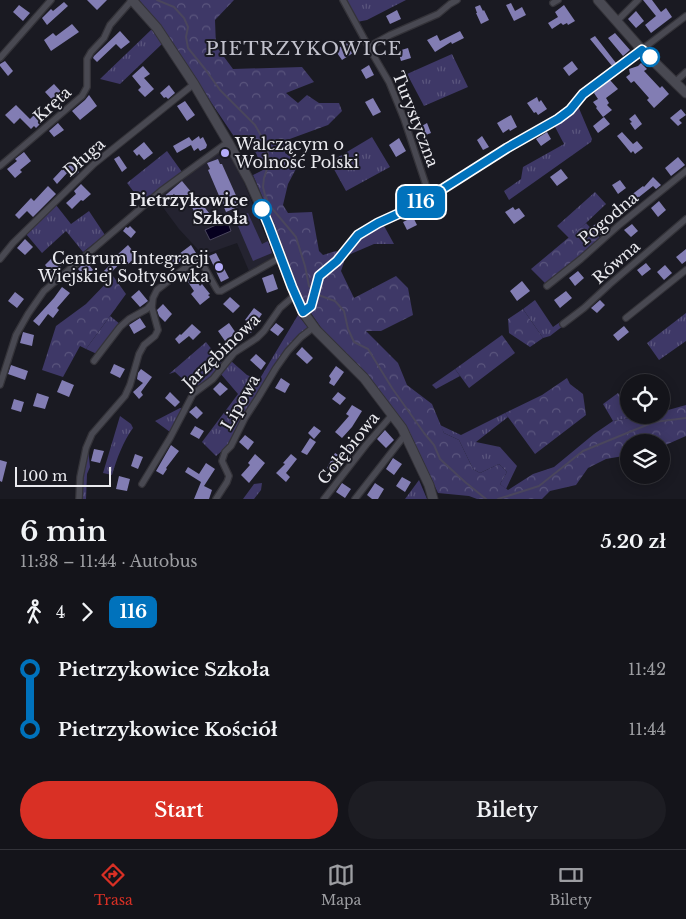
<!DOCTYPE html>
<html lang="pl">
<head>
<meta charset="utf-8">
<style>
	body { margin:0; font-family:"Libre Baskerville",serif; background:#1d1d23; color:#f1f3f6; height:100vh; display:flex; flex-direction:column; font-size:19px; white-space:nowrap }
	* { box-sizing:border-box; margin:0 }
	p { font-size:16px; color:#9d9ea2 }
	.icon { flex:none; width:28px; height:28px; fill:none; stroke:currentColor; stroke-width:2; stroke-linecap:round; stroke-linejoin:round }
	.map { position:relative; height:499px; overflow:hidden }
	.details { display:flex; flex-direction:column; background:#14141a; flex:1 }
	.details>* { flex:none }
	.badge { padding:0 10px; border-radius:8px; font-size:18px; line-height:32px }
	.fabs { position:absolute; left:620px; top:374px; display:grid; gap:10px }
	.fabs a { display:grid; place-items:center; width:50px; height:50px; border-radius:50%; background:#14141a; box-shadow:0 2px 12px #0003,0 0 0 1px #333339; font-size:25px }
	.scale { position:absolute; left:15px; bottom:12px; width:96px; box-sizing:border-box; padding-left:5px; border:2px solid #eaeaef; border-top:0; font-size:14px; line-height:18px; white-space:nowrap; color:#eaeaef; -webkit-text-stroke:4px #1a1a22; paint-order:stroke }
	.map>.badge { position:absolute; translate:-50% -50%; box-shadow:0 0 0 2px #fff }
	.legs { display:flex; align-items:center; gap:8px; height:55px; padding:0 20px; font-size:16px }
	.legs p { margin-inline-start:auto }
	.head { display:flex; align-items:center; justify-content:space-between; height:85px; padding:0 20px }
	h1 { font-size:28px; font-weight:600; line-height:38px }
	.action { display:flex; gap:10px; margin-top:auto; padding:10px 20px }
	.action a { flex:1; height:58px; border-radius:30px; background:#d93025; color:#fff; font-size:20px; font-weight:600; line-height:58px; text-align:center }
	.action a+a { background:#1d1d23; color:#f1f3f6 }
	ul { padding:0 20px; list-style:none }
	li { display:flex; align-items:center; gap:18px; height:60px; font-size:19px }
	li i { display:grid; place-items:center; width:8px; height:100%; margin:0 6px; background:currentColor }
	li i::after { content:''; width:12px; height:12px; margin:-6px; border:4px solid; border-radius:50%; background:#14141a }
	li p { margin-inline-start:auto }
	li:first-child i { background:linear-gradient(#0000 50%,currentColor 0) }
	li:last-child i { background:linear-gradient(currentColor 50%,#0000 0) }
	.dock { display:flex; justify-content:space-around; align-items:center; height:70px; border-top:1px solid #333339; background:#14141a; font-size:14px; color:#9d9ea2 }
	.dock a { display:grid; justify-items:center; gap:2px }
	.dock .selected { color:#d93025 }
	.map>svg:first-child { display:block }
	.built { fill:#242330 }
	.grass { fill:url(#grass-tufts) }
	.forest { fill:url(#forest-crowns) }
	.pitch { fill:#3e3867 }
	.water { fill:#06001f; stroke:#4a465d }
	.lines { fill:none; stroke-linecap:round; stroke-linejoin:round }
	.stream { stroke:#4a465d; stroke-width:2 }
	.building { fill:#827db3 }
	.street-casing { stroke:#343339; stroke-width:8 }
	.secondary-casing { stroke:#343339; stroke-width:11 }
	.street { stroke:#494952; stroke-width:5.5 }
	.secondary { stroke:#494952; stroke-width:9 }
	.line-1-casing { stroke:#fff; stroke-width:11 }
	.line-1 { stroke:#0072bc; stroke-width:8 }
	.stop-1-dot { fill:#fff; stroke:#0072bc; stroke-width:2.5 }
	.poi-dot { fill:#b4acf9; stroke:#1a1a22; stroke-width:2 }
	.labels { text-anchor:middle; stroke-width:4; stroke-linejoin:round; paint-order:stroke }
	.street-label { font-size:16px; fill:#eaeaef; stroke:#1a1a22 }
	.poi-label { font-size:16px; fill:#eaeaef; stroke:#1a1a22; text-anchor:start }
	.stop-label { font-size:16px; font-weight:bold; fill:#eaeaef; stroke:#1a1a22; text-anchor:end }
	.quarter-label { font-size:19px; letter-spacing:1px; fill:#c1c1cc; stroke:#1a1a22 }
</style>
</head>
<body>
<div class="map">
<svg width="686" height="499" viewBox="0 0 686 499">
	<defs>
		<pattern id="grass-tufts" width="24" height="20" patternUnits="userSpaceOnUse" patternTransform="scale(1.25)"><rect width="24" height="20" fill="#3e3867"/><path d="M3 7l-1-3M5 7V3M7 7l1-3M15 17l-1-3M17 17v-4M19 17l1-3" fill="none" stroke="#5a557d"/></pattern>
		<pattern id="forest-crowns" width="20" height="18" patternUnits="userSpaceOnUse" patternTransform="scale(1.25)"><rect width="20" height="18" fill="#3e3867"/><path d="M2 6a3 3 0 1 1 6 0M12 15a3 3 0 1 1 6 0" fill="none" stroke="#5a557d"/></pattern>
	</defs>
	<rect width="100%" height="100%" fill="#1a1a22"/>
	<path class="built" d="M219,151L223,158L230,154L239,170L274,257L249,271L237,243L203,255L179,229L156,198Z"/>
	<path class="grass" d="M345,0H406L367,20L357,22Z
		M152,29L162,44L120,84L100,79Z
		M452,54L468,87L424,106L407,74Z
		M578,106L592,139L591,142L509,200L504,191L521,179L523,167L564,144L554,125L574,111Z
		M372,137L390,167L346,191L330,162Z
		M167,151L182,172L143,204L127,183Z
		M595,192L606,204L586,223L569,238L557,226Z
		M56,205L71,224L89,211L105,235L83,252L66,231L42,253L26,234Z
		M383,224L394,244H374L346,256L343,255C358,238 364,233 383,224Z
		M535,300L553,327L560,322L563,326L550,336L543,338L523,309Z
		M686,313V341L659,360L647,343Z
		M298,315L309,329L289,347L230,444L216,456L202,442L238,394L220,373L231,361L247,375L259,380Z
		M110,316L120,324L97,354L86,349Z
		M206,342L223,364L212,378L201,386L188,384L175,372L169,374Z
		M455,369L460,376L436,389L432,385Z
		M618,393L629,409V415H633L634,417L613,421L603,404Z
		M180,408H181L182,410L170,432L155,421Z
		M505,413L508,417L476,442L500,447L517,466L506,489L500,484L507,472L499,464L480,473L473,469L459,440L444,433L440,425L461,435Z
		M120,416L131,424L133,428C123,442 117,458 112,475L103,473Z
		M88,448L90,467L87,474L86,499H80L84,463Z
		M419,480L427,499H405Z
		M262,483L261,490L254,499H243L254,484Z"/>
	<path class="forest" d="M139,0H234L215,20L216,46L233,69L302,67L314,82L286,93L298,103L307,95L319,103H339L342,111L328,125L287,140L285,153L297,161L298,165L288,184L283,205L288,213L312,212L319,251L323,255L336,251L346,256L341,271L354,298L396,276L408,288L413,315L381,331H366L398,363L407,385L432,404L444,433L459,440L473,469L480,473L499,464L507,472L500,484L508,490L533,474L554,467L594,434L613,421L646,415H661V412L686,405V436L661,447V442H629V455L606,459L588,468L576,485L550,491L542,499H477L469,496L438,493L407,429L390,404L366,374L322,329L304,303L298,292L275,227L253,175L263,170L256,153L241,137L237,141L156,20Z
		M586,223L601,239L546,284L531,269Z
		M113,276L126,294L86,349L80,346L63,377L42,370L56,326L86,304Z
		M523,309L543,338L530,347L509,333L508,319Z
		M502,335L515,353L469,388L455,369Z
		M567,378L570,384L583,394L586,415L535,454L505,413L542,395Z"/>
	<path class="pitch" d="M248,213L262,244L268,241L272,253L253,261L235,219Z"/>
	<path class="water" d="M227,220L231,231L210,240L205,230Z"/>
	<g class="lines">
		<path class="stream" d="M157,0L174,7L184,18L188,27L186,37L188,48L205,69L220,90L255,125L267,146L269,163L264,178L263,187L265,195L270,206L296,237L305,266L309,286L313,290
			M317,293L321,296L335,301L344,311L348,329L354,342L368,349L392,388L424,433L434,445L440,459L465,482L486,499
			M498,499L539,486L583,451L654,422L686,418"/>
	</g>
	<path class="building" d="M87,0H107L97,10Z
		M643,0H652L661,12L666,8L672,17L651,33L645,25L656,16Z
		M64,2L68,6L47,25L42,18L51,9L53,11Z
		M511,3L515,11L522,7L526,15L514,21L506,5Z
		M19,5L30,13L23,21L13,12Z
		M480,5L483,11L484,10L489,20L481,24L476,13H477L475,7Z
		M564,5L575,21L568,25L567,23L563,25L561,23L552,29L548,23L558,17L555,12Z
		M397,10L401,19L390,24L386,16Z
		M636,11L644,21L636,28L628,19Z
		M72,24L79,32L51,51L44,40L53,33L56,36Z
		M120,31L130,42L121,49L116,44L97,62L93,58L94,56Z
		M460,31L464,38L452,44L451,42L435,52L427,40L437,35L440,41Z
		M615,33L630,50L623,56L608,38Z
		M595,36L616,63L612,66L590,39Z
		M347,43L353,53L342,60L335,50Z
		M408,48L411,58L401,61L398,51Z
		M5,61L13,71L8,76L0,66V64Z
		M572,61L578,69L569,76L563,68Z
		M641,63L647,69L644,71L660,88L662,86L669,94L654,108L647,100L649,98L634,81L631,83L626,77L630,74L629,69L638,66Z
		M369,65L374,75L366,79L361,70Z
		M143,66L150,74L144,78L154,89L145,97L138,90L141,87L132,76Z
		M610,80L618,89L606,98L609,103L607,105L612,110L603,117L596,108L597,107L593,102L598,99L594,93Z
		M54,84L65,96L56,104L45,92Z
		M169,85L175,93L168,99L166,97L164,98L160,93Z
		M89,95L97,106L80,120L72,111L85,100Z
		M537,97L539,102L541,100L547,109L538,115L536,112L534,113L527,103Z
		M373,98L381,112L373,116L365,102Z
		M185,101L195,115L187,121L177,106Z
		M16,105L30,119L36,113L43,121L36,128L34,126L31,129L20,118L14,124L5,115Z
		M681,109L686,115L679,120L682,123L678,126L670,118Z
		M635,114L642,124L635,130L630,123L632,122L629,119Z
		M511,115L517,127L510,131L509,129L503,133L497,123Z
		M604,117L610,124L598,133L593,126Z
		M58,123L64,130L54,137L49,131Z
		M427,123L431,133L423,136L420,127Z
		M547,132L551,139L541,146L536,139Z
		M622,132L633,144L637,141L643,148L635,154L633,151L631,153L617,136Z
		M199,136L200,139L203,137L207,145L206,148L200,151L198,148L194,151L191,145L177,153L173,146L189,137L192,141Z
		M482,136L489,147L483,150L477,140Z
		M399,138L406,151L396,157L389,145Z
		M144,142L153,153L144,160L139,154L137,156L133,151Z
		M24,152L31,161L20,170L22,172L15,178L7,169L17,161L15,159Z
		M119,156L127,168L122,172L114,159Z
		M678,157L685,165L671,176L665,168Z
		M218,159L220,164H222L238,200L236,201L238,207L226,212L208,170L210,169L207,163Z
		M69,162L79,172L73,177L68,172L57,184L53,179Z
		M561,169L568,178L557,186L550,177Z
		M653,177L661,185L656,189L653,186L634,201L630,196L643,186L644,187Z
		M620,180L626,188L618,194L612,185Z
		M182,181L192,193L179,200L174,194L164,202L161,199Z
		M81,184L91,194L83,201L81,200L72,209L66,203L76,194L74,191Z
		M48,186L56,194L33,217L27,211L19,219L15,215L31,198L34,201Z
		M198,199L213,218L200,224L190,203Z
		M659,201L666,210L658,217L651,208Z
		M513,207L515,210L519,208L525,216L514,224L505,212Z
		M413,217L417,225L407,230L403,222Z
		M597,223L599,225L601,223L606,230L601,235L598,232L596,234L593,230L595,228L593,226Z
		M632,224L638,231L631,237L624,230Z
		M130,226L136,232L131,238L123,231L126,227L128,228Z
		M25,239L33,247L25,255L17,248Z
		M128,245L137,256L126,266L122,261L107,277L102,273L118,257L117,255Z
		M191,245L196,253L176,266L171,260Z
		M686,249V261L682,264L676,257Z
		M216,253L229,278L221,282L209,256Z
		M53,257L61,267L53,274L45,265Z
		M86,261L93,270L85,277L78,269Z
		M646,263L651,269L642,276L637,270Z
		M665,265L672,273L664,280L657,272Z
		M578,271L584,278L575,286L569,278Z
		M190,272L200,286L202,284L210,294L208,295L210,297L200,305L191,294L194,291L184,276Z
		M273,274L278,289L267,293L262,278Z
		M522,281L530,291L517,301L510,291Z
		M62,287L70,293L57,308L59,310L53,318L48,314L39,326L33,321L54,298Z
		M139,290L148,301L140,307L131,297Z
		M566,291L572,298L560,308L554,300Z
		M15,292L24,299L17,308L8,301Z
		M230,297L240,306L233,313L223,304Z
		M600,300L605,305L597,313L591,308Z
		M163,304L172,314L165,322L159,316L157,310Z
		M254,308L262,314L253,327L254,328L251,333L246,329L250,323L245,320Z
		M140,318L146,327L134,334L129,325Z
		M229,323L236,333L225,341L218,331Z
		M276,323L284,329L278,336L270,330Z
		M192,324L201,332L193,340L189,336L179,344L175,339L180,334L181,335Z
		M624,326L629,332L618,341L613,335Z
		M23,332L34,335L32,346L20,343Z
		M302,347L313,358L307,364L296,354Z
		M256,354L266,363L261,370L250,360Z
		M114,364L125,369L120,378L110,373Z
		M11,365L28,371L25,380L8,374Z
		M336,366L344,372L334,386L329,383L331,379L329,376Z
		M141,369L152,377L141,392L143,395L139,399L133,392L143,383L137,379L138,373Z
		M281,378L290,384L285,393L275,388Z
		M62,380L74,385L69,397L57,392Z
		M220,382L228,389L220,396L213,389Z
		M170,392L180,402L175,407L165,398Z
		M338,392L346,398L340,405L332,399Z
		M37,393L49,397L45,409L33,406Z
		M14,399L24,402L21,412L11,409Z
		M352,405L362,411L352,427L342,438L335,432L349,416L346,414Z
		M196,406L203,413L197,419L189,412Z
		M195,426L204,431L199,439L190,434Z
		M314,426L321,431L314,439L308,433Z
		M385,430L394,440L386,448L377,439Z
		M245,435L254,442L248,450L239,442Z
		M310,438L316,442L307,455L301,452Z
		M350,441L358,447L350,457L342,451Z
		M171,445L179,451L166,468L167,469L163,475L156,471Z
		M94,449L104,451L100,463L91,461Z
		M335,453L342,457L334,472L327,468Z
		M135,454L143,457L138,469L131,466Z
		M255,454L265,463L249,483L241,475L250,465L248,463Z
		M291,454L297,459L286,473L290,477L286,482L276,473L285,464L283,463Z
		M393,458L402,464L394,475L386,469Z
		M0,460L7,462L2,482L0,481Z
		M206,463L215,469L204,486L212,490L209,499H194L201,482L185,472L188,467L199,474Z
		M119,476L130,479L127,491L116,489Z
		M402,477L411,482L405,492L396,486Z
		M342,483L351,489L345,498L336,492Z
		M375,483L384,489L378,499H372L367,495Z"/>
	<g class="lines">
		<defs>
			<path id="street" d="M343,0L372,53L389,82L404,119L430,197
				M553,3L558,0
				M617,21L638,0
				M368,47L390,35L438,14L450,4L457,0
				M0,58L51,0
				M675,82L686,72
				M0,166L82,96L87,87V59L91,52L104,38L110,25L132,0
				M0,259L13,243L94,164L194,84
				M547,286L581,259L618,226L686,171
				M303,312L311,306L319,276L337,261L358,235L378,223L400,213L430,197L507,148L558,119L570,110L583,94L686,16
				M626,318L686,270
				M563,324L584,308L610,284L686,219
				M94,361L120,327L129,319L147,309L152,303
				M0,385L16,335L28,314L44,291L161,191L228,142
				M142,484L170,438L193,394L213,379L234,353L257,338L264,331L280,308L295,295
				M79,499L80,477L86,448L92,434L125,396L130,385L139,354L144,345L155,336L158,330L152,308L153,298L157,290L190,264L193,261L200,260L202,263L216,288L218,291H221L281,257
				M216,499L227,482L229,476L222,461L225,452L231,446L245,418L258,398L276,368L288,351L301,337L314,327
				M324,499L366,445L392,415
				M355,499L405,435"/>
			<path id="secondary" d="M132,0L157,28L194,84L228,142L249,180L269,225L292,287L303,312L316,330L364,378L402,428L429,485L433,499
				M598,0L642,50L686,93"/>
		</defs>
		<use href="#street" class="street-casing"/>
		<use href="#secondary" class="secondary-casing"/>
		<use href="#street" class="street"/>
		<use href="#secondary" class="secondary"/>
	</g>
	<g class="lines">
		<defs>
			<path id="line-1" d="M262,209L269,226L292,287L303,312L311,306L319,276L337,261L358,235L378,223L400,213L430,197L507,148L558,119L570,110L583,94L642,50L650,57"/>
		</defs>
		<use href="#line-1" class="line-1-casing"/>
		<use href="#line-1" class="line-1"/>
	</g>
	<g class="stop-1-dot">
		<circle cx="650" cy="57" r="9"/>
		<circle cx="262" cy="209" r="9"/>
	</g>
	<g class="poi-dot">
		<circle cx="225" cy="153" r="5"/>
		<circle cx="219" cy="267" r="5"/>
	</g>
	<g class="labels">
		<g class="street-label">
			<text transform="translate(52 104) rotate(-42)" y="6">Kręta</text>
			<text transform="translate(416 119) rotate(69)" y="6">Turystyczna</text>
			<text transform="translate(84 157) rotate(-41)" y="6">Długa</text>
			<text transform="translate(608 218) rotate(-40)" y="6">Pogodna</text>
			<text transform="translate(616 262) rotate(-41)" y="6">Równa</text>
			<text transform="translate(221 351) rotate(-44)" y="6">Jarzębinowa</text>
			<text transform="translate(240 402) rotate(-60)" y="6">Lipowa</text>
			<text transform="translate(348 448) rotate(-51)" y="6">Gołębiowa</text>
		</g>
		<g class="poi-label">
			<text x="235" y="150">Walczącym o<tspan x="235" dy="18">Wolność Polski</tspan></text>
			<text x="209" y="264" text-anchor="end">Centrum Integracji<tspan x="209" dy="18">Wiejskiej Sołtysówka</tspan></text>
		</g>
		<g class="stop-label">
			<text x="248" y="206">Pietrzykowice<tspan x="248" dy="18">Szkoła</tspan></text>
		</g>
		<g class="quarter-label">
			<text x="304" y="55">PIETRZYKOWICE</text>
		</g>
	</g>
</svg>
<div class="fabs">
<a><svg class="icon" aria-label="locate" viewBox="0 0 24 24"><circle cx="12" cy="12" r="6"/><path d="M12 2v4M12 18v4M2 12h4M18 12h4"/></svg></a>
<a><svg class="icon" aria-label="layers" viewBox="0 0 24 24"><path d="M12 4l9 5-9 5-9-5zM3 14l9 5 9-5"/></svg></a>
</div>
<div class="scale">100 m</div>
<b class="badge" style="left:421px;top:202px;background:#0072bc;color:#fff">116</b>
</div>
<section class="details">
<div class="head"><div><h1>6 min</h1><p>11:38 – 11:44 · Autobus</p></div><b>5.20 zł</b></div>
<div class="legs"><svg class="icon" aria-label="walk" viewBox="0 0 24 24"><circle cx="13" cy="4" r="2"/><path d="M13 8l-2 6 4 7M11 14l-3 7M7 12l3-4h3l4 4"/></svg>4<svg class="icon" aria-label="forward" viewBox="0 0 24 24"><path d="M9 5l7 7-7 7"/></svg><b class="badge" style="background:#0072bc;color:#fff">116</b></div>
<ul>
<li><i style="color:#0072bc"></i><b>Pietrzykowice Szkoła</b><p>11:42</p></li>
<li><i style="color:#0072bc"></i><b>Pietrzykowice Kościół</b><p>11:44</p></li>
</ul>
<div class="action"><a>Start</a><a>Bilety</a></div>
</section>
<nav class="dock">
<a class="selected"><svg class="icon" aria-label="directions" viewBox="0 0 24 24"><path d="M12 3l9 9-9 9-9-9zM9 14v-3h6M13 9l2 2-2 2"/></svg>Trasa</a>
<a><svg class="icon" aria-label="map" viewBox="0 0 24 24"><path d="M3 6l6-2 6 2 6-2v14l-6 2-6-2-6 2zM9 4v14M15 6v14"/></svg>Mapa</a>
<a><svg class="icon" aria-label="tickets" viewBox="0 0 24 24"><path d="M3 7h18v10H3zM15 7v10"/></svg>Bilety</a>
</nav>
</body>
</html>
